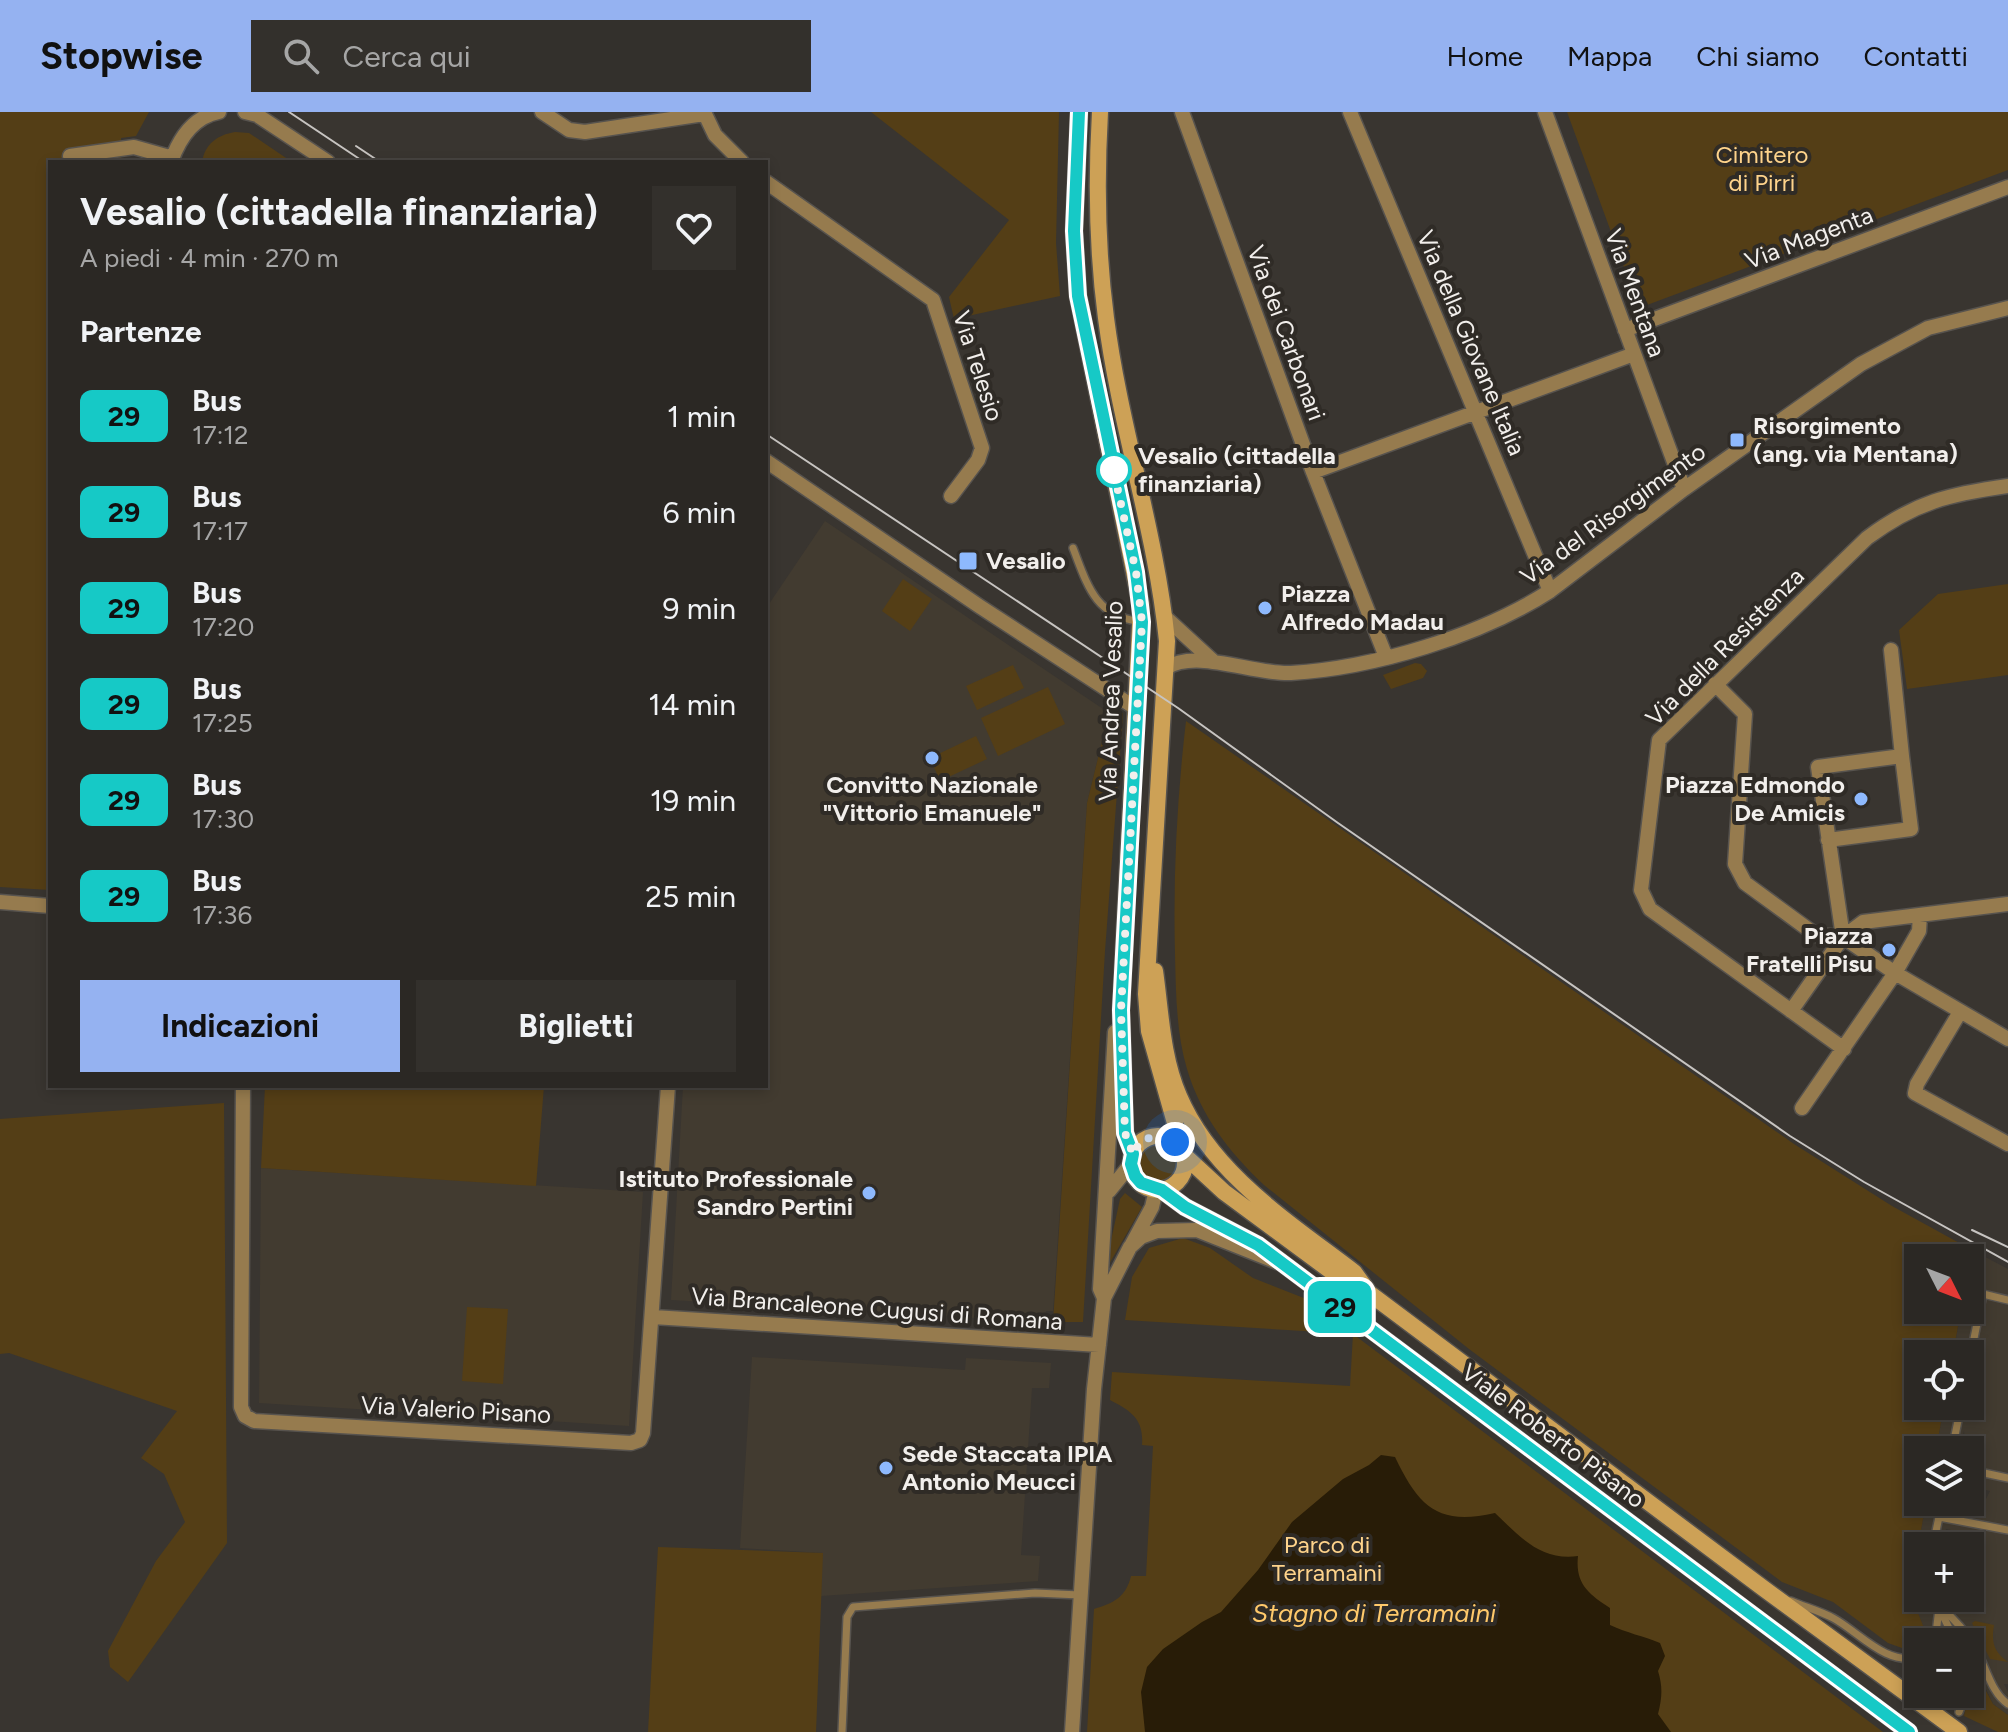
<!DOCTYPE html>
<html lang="it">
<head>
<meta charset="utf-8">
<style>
	body { margin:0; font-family:Figtree,sans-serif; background:#33302c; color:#f1f3f6; height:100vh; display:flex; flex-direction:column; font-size:30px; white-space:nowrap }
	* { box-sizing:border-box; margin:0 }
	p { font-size:26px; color:#a6a6a6 }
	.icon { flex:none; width:44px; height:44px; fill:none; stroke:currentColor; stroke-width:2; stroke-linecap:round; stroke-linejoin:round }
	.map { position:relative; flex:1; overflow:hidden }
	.sheet { position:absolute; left:48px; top:48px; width:720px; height:928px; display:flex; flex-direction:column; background:#2b2824; border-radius:0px; box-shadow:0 4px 12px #0003,0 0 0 2px #474441 }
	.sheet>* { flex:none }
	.badge { padding:0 16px; border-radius:12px; font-size:28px; line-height:52px }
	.needle { width:52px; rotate:132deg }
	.controls { position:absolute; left:1904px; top:1132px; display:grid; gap:16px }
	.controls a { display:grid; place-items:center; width:80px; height:80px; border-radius:0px; background:#2b2824; box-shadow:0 4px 12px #0003,0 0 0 2px #474441; font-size:40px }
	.you { position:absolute; width:40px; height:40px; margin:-20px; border:6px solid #fff; border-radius:50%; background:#1a73e8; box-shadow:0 0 0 12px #1a73e833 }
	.map>.badge { position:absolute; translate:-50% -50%; box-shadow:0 0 0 4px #fff }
	h2 { padding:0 32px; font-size:30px; line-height:72px }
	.round { display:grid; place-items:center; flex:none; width:84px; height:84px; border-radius:0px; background:#33302c }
	.overview { display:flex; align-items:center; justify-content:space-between; height:136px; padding:0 32px }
	h1 { font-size:38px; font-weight:700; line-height:60px }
	.primary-button { display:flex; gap:16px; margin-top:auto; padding:16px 32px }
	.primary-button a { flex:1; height:92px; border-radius:0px; background:#95b2f1; color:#111; font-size:32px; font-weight:700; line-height:92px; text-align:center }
	.primary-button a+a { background:#33302c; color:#f1f3f6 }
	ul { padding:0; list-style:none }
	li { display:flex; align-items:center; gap:24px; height:96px; padding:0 32px }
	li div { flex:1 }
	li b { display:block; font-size:30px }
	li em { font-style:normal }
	li .badge { min-width:88px; font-weight:700; text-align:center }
	header { display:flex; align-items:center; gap:48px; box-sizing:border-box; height:112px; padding:0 40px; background:#95b2f1; color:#111 }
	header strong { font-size:38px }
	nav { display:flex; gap:44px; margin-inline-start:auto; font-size:28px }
	.search { width:560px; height:72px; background:#33302c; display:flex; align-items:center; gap:20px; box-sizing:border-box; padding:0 28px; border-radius:0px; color:#a6a6a6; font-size:30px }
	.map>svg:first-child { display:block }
	.built { fill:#423b30 }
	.green { fill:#543e16 }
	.water { fill:#281c07 }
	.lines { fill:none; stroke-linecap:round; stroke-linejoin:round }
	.lane-casing { stroke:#57534e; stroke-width:10 }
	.street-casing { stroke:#57534e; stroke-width:17 }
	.secondary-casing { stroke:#57534e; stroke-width:19 }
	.lane { stroke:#967b4e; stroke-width:7 }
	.street { stroke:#967b4e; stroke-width:14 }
	.secondary { stroke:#cda156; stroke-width:16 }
	.tram { stroke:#c7c4c1; stroke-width:2 }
	.line-casing { stroke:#fff; stroke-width:18 }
	.line { stroke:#16c9c6; stroke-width:12 }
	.walk { stroke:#f2efec; stroke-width:8; stroke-dasharray:0 14.4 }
	.poi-dot { fill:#8eb9fd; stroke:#2f2b26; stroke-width:3 }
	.stop-dot { fill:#fff; stroke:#16c9c6; stroke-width:4 }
	.labels { text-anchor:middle; stroke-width:8; stroke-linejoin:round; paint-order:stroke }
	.park-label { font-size:24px; fill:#fed38b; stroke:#2f2b26 }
	.street-label { font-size:24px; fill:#f2efec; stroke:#2f2b26 }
	.poi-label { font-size:24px; font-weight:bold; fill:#f2efec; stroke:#2f2b26; text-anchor:start }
	.stop-label { font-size:24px; font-weight:bold; fill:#f2efec; stroke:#2f2b26; text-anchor:start }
	.water-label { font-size:26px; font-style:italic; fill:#ffc96b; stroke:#2f2b26 }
</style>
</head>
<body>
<header>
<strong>Stopwise</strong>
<div class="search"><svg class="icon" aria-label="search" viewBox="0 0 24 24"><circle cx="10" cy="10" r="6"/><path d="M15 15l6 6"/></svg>Cerca qui</div>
<nav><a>Home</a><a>Mappa</a><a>Chi siamo</a><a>Contatti</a></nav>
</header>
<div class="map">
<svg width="2008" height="1620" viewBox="0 0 2008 1620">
	<rect width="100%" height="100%" fill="#393530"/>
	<path class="built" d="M825,409L1109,601L1087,691L1053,1199H1046L1045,1210L671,1188L683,974H766V492H769Z
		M261,1056L643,1080L629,1314L259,1291Z
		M1972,1138L2008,1157V1572H2004L2008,1580V1603L1993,1592L1978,1560L1973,1561V1573L1964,1604L1953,1598L1959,1582H1970V1530H1919L1921,1528L1910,1481L1918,1436V1486H1970V1434H1949L1951,1418L1946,1417L1943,1434H1918L1926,1390H1950L1949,1397L1954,1398L1956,1390L1970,1388L1984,1391L1990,1379L1970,1374V1346L1975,1347L1977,1336L1965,1333L1964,1318L1960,1338H1936L1944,1294H1968L1967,1300L1973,1302L1972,1276L1970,1286V1242H1953L1961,1198H1970Z
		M752,1245L965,1258L966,1246L1051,1251L1049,1276H1032L1021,1443L1040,1444L1038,1469L821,1484L822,1441L740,1436Z"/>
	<path class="green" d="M0,0H149L136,24L121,26V50H50V778L0,775Z
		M871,0H1059L1056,131L1060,184L954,207L949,185L1009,108Z
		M1567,0H2008V58L1639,196Z
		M235,20L249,21L292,50H202C205,32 217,23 235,20Z
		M903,467L932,487L910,519L882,499Z
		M2008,472V563L1907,577L1899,518L1938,482Z
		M1415,551L1421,552L1427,559L1423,566L1391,577L1383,563Z
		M1013,553L1024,576L977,598L966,574Z
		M1048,575L1065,612L998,644L981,606Z
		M1109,601H1123L1105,839L1083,1210H1053L1087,691Z
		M1186,609L1794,1032L1892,1094L1972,1138L1970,1148V1146H1918V1198H1961L1953,1242H1918V1294H1944L1936,1338H1918V1390H1926L1910,1481L1924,1516L1921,1528L1912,1535L1902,1536L1888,1531L1833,1490L1782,1470L1469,1237L1264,1073C1229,1040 1201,1004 1187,957C1176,920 1176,880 1175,842C1173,764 1177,686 1186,609Z
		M976,624L987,647L940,669L930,646Z
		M265,974H544L536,1074L261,1056Z
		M224,991L227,1431L128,1570L110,1555L108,1539L156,1449L185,1410L164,1362L141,1346L177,1299L9,1241L0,1242V1007Z
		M1132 1050a26 26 0 1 1 52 0a26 26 0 1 1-52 0Z
		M1125,1081L1142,1095L1104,1161L1120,1087Z
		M1183,1126L1210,1136L1253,1166L1319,1192L1353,1222L1883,1620H1087L1094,1497C1114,1491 1126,1485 1131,1464H1146L1153,1334L1142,1333C1144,1307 1131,1299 1110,1288L1112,1260L1350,1274L1353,1222L1125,1208L1132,1165L1149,1136Z
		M467,1195L508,1197L503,1272L462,1269Z
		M658,1435L823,1441L816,1620H648Z
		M1975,1509L1994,1513C1991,1531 1994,1540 2008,1550L1990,1547L1972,1511Z
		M1975,1558L1993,1592L2008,1603V1620H1998L1964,1604Z"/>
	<path class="water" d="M1381,1343L1395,1345C1419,1395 1438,1414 1495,1401C1520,1425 1541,1449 1578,1444C1575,1471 1588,1482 1610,1496V1513C1627,1521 1643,1524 1660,1531L1665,1544L1658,1559C1663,1575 1662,1586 1658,1602L1671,1620H1145L1141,1580L1147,1555L1163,1537L1202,1510L1221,1500L1258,1458L1292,1410L1343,1367L1369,1353Z"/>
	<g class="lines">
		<defs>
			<path id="lane" d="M1073,436C1087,472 1095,504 1138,509
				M1970,1246L1983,1182L2008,1188
				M1952,1338L1961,1294
				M1970,1358L2008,1366
				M1939,1405L2008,1418
				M1933,1434L1942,1390
				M1934,1486L1956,1530
				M1791,1489C1805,1495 1820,1499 1833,1506C1859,1520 1886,1554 1918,1545
				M1939,1494C1954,1506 1967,1521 1976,1538C1986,1554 1991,1581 2008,1592
				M1935,1530L1939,1496
				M1959,1600L1966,1582
				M842,1620L847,1505L853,1495L1035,1481L1080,1483"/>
			<path id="street" d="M245,0L257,3L328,50
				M542,0L569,18L585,20L704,2
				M704,0L715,23L742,50
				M1182,0L1313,360L1386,545
				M1350,0L1550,479
				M1545,0L1684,377
				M70,44L134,35L173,46
				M171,50C179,27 193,5 219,0
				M766,70L933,188L982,336L978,348L951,384
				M1625,218L2008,75
				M766,349L979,494L1137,597
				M1313,360L1634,242
				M1165,505L1214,550
				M1891,538L1902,644
				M1166,556C1197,536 1253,563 1291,561C1374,556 1480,524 1550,479L1684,377L1861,252L1928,216L2008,196
				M1715,572L1745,602L1735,752L1745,771L1816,823L1843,825L1895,861L2008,927
				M1828,728L1911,717L1902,644L1818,655L1843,825
				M0,790L50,794
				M1791,899L1843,825L1863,810L2008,792
				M1960,900L1917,972L1915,981L2008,1032
				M1844,937L1650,797L1641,778L1659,628L1867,426C1915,390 1950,382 2008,374
				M243,974L241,1295L245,1304L254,1309L631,1331L640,1328L643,1321L668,974
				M1802,996L1895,861L1919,819L1920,803
				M1109,1079L1131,1052
				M1132,1132L1152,1095L1156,1078
				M1104,1186L1100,1177L1115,920
				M653,1205L1099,1233
				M1072,1620L1094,1277L1104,1186L1130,1135L1141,1125L1157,1119L1197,1118L1277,1150"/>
			<path id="secondary" d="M1079,0L1074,119L1078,184L1141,494L1121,898L1125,1021L1133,1042
				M1100,0C1096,69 1097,138 1106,206C1120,315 1156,420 1167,529L1146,882L1149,919L1175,1011V1030
				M1155,859C1161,901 1162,945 1179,984C1212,1062 1290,1111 1354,1160L1367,1178
				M1131 1051a27 27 0 1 1 54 0a27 27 0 1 1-54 0Z
				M1185,1044L1224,1080L1347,1171L1369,1181L1763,1476L1959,1620
				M1162,1078L1185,1095L1258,1133L1909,1620"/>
		</defs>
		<use href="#lane" class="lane-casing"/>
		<use href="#street" class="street-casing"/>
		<use href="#secondary" class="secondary-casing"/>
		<use href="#lane" class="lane"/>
		<use href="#street" class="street"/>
		<use href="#secondary" class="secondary"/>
		<path class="tram" d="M289,0L364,50
			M356,34L380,50
			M766,322L1178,596L1338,711L1790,1024L1864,1070L2008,1150
			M1972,1118L2008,1135"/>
	</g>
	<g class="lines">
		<defs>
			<path id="line" d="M1079,0L1074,119L1078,184L1136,460L1142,510L1121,898L1125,1021L1133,1042L1131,1052L1135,1064L1141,1071L1162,1078L1185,1095L1258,1133L1909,1620"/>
		</defs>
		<use href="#line" class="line-casing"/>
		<use href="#line" class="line"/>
		<path class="walk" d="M1114,358L1111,347L1136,460L1142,510L1121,898L1125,1021L1133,1042C1141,1024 1158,1020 1175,1030"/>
	</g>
	<g class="poi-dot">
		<rect x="1729" y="320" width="16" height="16" rx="4"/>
		<rect x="958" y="439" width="20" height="20" rx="4"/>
		<circle cx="1265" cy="496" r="8"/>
		<circle cx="932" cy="646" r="8"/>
		<circle cx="1861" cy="687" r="8"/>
		<circle cx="1889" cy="838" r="8"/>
		<circle cx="869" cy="1081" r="8"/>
		<circle cx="886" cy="1356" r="8"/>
	</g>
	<circle class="stop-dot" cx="1114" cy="358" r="16"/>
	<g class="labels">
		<g class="park-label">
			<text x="1762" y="51">Cimitero<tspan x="1762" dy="28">di Pirri</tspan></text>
			<text x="1327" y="1441">Parco di<tspan x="1327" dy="28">Terramaini</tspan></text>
		</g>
		<g class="street-label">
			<text transform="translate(1809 126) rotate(-21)" y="8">Via Magenta</text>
			<text transform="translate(1635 181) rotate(70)" y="8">Via Mentana</text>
			<text transform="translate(1286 221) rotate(70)" y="8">Via dei Carbonari</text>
			<text transform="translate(1471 231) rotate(67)" y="8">Via della Giovane Italia</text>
			<text transform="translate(978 254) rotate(72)" y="8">Via Telesio</text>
			<text transform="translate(1613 402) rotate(-36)" y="8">Via del Risorgimento</text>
			<text transform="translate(1725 535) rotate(-45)" y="8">Via della Resistenza</text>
			<text transform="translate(1111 589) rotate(-88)" y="8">Via Andrea Vesalio</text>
			<text transform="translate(877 1197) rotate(4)" y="8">Via Brancaleone Cugusi di Romana</text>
			<text transform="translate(456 1298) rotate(3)" y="8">Via Valerio Pisano</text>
			<text transform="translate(1553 1324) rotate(37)" y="8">Viale Roberto Pisano</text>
		</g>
		<g class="poi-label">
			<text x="1753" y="322">Risorgimento<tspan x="1753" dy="28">(ang. via Mentana)</tspan></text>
			<text x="986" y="457">Vesalio</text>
			<text x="1281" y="490">Piazza<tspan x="1281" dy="28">Alfredo Madau</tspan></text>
			<text x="932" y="681" text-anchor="middle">Convitto Nazionale<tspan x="932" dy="28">"Vittorio Emanuele"</tspan></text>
			<text x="1845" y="681" text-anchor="end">Piazza Edmondo<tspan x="1845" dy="28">De Amicis</tspan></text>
			<text x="1873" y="832" text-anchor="end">Piazza<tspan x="1873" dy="28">Fratelli Pisu</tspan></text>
			<text x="853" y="1075" text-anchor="end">Istituto Professionale<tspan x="853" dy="28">Sandro Pertini</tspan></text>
			<text x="902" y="1350">Sede Staccata IPIA<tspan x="902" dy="28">Antonio Meucci</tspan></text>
		</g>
		<g class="stop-label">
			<text x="1138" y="352">Vesalio (cittadella<tspan x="1138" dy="28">finanziaria)</tspan></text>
		</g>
		<g class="water-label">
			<text x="1374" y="1510">Stagno di Terramaini</text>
		</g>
	</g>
</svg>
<div class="controls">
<a><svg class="needle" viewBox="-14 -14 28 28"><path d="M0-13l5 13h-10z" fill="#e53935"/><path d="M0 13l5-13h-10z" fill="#a6a6a6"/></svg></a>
<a><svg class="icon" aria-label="locate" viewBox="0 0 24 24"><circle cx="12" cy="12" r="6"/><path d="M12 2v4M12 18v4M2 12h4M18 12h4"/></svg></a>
<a><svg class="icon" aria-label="layers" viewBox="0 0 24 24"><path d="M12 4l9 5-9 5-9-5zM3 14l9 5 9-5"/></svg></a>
<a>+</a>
<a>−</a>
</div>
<div class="you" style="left:1175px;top:1030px"></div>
<b class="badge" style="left:1340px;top:1195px;background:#16c9c6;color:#111">29</b>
<section class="sheet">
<div class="overview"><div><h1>Vesalio (cittadella finanziaria)</h1><p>A piedi · 4 min · 270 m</p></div><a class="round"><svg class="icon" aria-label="heart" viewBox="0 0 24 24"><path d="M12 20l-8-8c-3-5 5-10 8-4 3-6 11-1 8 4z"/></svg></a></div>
<h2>Partenze</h2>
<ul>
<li><span class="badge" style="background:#16c9c6;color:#111">29</span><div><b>Bus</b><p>17:12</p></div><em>1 min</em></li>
<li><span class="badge" style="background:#16c9c6;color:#111">29</span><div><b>Bus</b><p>17:17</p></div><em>6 min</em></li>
<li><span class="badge" style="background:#16c9c6;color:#111">29</span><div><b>Bus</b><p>17:20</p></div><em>9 min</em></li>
<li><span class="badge" style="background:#16c9c6;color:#111">29</span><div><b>Bus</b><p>17:25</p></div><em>14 min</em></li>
<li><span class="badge" style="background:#16c9c6;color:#111">29</span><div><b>Bus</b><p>17:30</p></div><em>19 min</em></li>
<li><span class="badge" style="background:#16c9c6;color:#111">29</span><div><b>Bus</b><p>17:36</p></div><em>25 min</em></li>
</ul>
<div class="primary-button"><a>Indicazioni</a><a>Biglietti</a></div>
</section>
</div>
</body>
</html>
